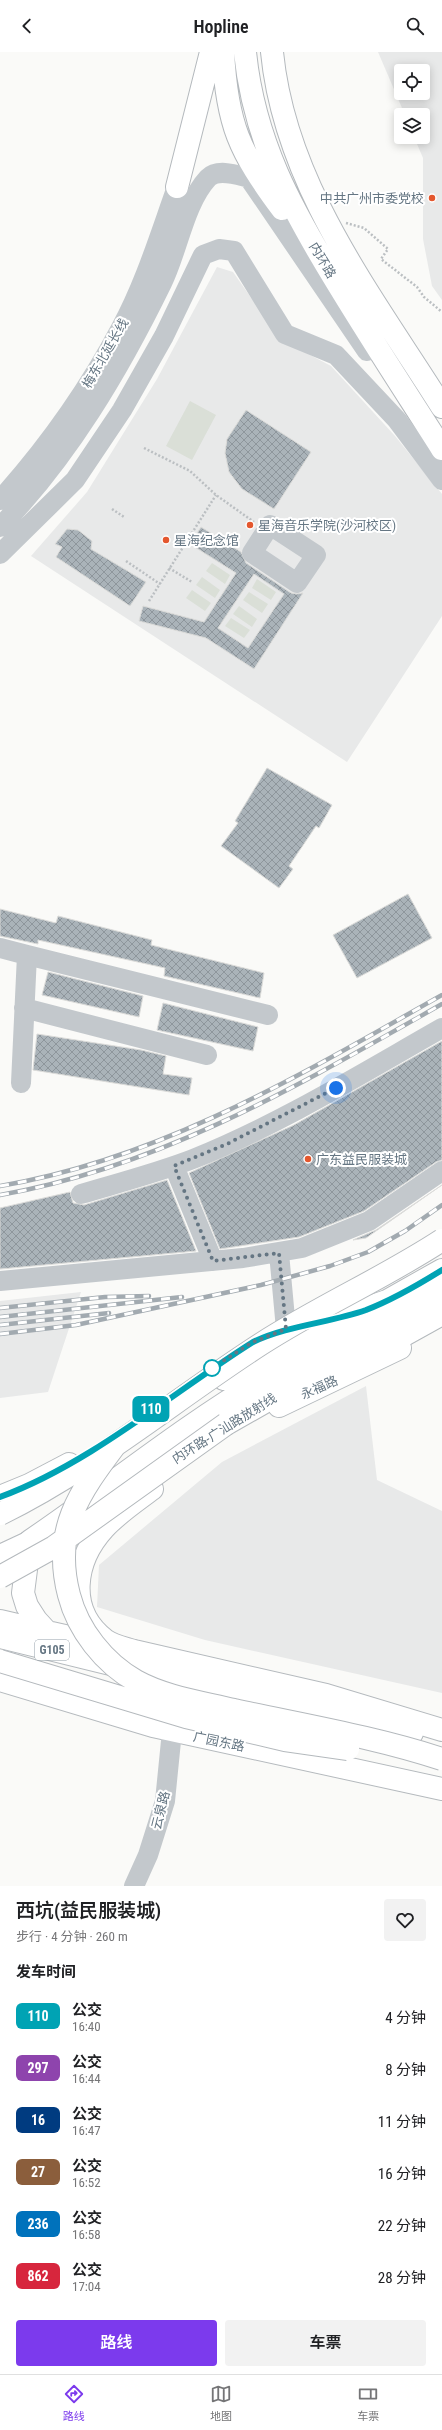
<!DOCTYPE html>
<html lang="zh">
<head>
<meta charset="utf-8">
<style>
	body { margin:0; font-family:"Roboto Condensed","Noto Sans SC",sans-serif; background:#f2f2f2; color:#202124; height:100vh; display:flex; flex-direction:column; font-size:15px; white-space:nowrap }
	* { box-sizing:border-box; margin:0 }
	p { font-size:13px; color:#757577 }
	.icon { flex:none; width:22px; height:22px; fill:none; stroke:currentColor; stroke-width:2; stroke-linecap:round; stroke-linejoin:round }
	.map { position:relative; height:1834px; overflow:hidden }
	.details { display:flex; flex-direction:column; background:#fff; flex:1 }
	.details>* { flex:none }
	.badge { padding:0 8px; border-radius:6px; font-size:14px; line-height:26px }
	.fabs { position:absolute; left:394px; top:12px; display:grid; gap:8px }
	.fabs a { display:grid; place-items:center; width:36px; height:36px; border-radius:4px; background:#fff; box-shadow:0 2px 10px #0003; font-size:20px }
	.you { position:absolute; width:20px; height:20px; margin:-10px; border:3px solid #fff; border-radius:50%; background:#1a73e8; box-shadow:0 0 0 6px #1a73e833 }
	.map>.badge { position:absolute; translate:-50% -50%; box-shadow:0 0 0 2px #fff }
	h2 { padding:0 16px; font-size:15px; line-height:36px }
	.round { display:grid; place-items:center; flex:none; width:42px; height:42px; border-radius:4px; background:#f2f2f2 }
	.overview { display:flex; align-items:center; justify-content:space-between; height:68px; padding:0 16px }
	h1 { font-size:19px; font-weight:600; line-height:30px }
	.primary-button { display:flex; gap:8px; margin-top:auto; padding:8px 16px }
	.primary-button a { flex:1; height:46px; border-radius:4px; background:#7c3aed; color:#fff; font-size:16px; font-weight:600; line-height:46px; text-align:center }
	.primary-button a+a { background:#f2f2f2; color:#202124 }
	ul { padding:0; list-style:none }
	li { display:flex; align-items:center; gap:12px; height:52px; padding:0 16px }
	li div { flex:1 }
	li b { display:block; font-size:15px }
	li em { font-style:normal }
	li .badge { min-width:44px; font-weight:700; text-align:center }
	header { display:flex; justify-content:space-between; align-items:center; height:52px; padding:0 16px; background:#fff; font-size:18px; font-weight:600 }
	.tab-bar { display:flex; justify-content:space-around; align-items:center; height:56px; border-top:1px solid #e0e0e0; background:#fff; font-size:11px; color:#757577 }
	.tab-bar a { display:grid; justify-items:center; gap:2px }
	.tab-bar .selected { color:#7c3aed }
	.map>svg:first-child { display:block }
	.built { fill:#e8e9e9; fill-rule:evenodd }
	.grass { fill:#dadfd7 }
	.building { fill:url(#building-cross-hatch); stroke:#dcdcda; fill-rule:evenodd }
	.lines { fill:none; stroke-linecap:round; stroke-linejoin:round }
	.major-casing { stroke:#b5babe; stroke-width:24 }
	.highway-casing { stroke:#b4b9bd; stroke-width:24 }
	.path { stroke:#bbbfc2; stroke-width:2.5; stroke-dasharray:2 2; stroke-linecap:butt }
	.minor { stroke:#c3c8cc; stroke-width:20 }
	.major { stroke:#fff; stroke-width:22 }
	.highway { stroke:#fff; stroke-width:22 }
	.rail-casing { stroke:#a2aab0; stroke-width:4.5 }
	.rail { stroke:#fff; stroke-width:3; stroke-dasharray:9; stroke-linecap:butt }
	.highway-bridge-casing { stroke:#b4b9bd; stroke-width:24; stroke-linecap:butt }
	.highway-bridge { stroke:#fff; stroke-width:22 }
	.line-casing { stroke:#fff; stroke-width:9 }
	.line { stroke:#00a3b4; stroke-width:6 }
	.walk { stroke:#657683; stroke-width:4; stroke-dasharray:0 7.2 }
	.poi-dot { fill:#e4572e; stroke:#fff; stroke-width:1.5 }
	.stop-dot { fill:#fff; stroke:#00a3b4; stroke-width:2 }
	.labels { text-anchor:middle; stroke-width:4; stroke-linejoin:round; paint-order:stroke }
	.shield { fill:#fff; stroke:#939fa8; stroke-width:1 }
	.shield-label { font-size:12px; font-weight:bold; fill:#657683 }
	.poi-label { font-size:13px; fill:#657683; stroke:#fff; text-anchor:start }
	.street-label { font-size:13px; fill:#657683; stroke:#fff }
</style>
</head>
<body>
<header><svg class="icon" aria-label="back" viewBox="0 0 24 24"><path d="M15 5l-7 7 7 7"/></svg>Hopline<svg class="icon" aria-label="search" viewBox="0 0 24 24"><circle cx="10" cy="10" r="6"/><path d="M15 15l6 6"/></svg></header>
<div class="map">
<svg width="442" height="1834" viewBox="0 0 442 1834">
	<defs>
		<pattern id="building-cross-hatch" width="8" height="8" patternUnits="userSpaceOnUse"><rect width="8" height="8" fill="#aab3b9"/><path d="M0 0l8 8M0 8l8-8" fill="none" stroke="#8e969c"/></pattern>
	</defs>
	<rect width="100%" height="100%" fill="#fafaf8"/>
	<path class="built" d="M378,0H442V248L432,234L423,187V106L414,85H423V63H405ZM401,19H423V41H401Z
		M217,215L233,220L280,287L331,314L395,384L442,442V564L347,710L31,504L87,440L157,327Z
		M81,1240L48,1340L0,1346V1249Z
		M366,1334L377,1428L442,1459V1641L205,1588L97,1555L99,1513L222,1410Z"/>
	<path class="grass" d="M190,349L216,363L192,408L166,394Z
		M212,511L230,523L225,532L206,519Z
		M202,525L220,538L215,546L196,533Z
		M257,527L276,540L271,548L252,536Z
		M192,538L211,551L205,559L186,546Z
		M249,540L268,552L262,561L243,548Z
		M239,554L257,567L252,575L233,562Z
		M231,566L250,578L244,586L225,574Z"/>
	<path class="building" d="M246,358L311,400L274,457L242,437L229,420L225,401L227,387Z
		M201,475L241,500L246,511L291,541L297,542L303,541L254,617L206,586L139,569L143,554L204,570L236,521L190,492ZM254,522L284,542L248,596L218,576Z
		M67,477L78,478L92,489L91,497L146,530L130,554L56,505L62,495L55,492Z
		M267,716L332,753L319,776L316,774L289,814L293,817L279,836L221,794L238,771L235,769Z
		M408,842L432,886L357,926L333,883Z
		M0,857L56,871L58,864L152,888L151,893L264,921L260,946L164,924L165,916L38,888V892L0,884Z
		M48,920L143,944L139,965L42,943Z
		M163,951L258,975L253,999L157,978Z
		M37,982L141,998L166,1004L163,1022L192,1026L189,1043L33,1018Z
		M442,989V1108L436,1110L364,1159L299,1185L220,1197L189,1121L294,1073Z
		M167,1128L196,1199L0,1217V1156L70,1140L73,1151L84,1153Z
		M442,1133L366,1186L353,1188L376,1178Z"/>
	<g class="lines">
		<defs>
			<path id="major" d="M346,1263L387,1249L442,1218
				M279,1354L400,1296
				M152,1437C136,1449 118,1461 104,1476C74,1509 66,1558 105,1588C113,1594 125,1596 134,1599L326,1643L442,1678
				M0,1445L29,1433L69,1412
				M29,1494L23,1541L27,1554L36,1568L47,1580L105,1593
				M0,1504L41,1485
				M0,1569L47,1580
				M0,1585L221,1639L412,1681
				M0,1628L153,1674L442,1737"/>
			<path id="highway" d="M223,0C227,73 239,99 282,157
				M245,0C254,89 291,156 337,231C371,287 407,342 442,397
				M272,0C285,134 373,245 442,355
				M177,135L211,0
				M224,1327L318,1277L364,1258
				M226,1372L284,1339L406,1282L442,1262
				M30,1489C108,1436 181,1376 262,1328C320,1295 384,1273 442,1240"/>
		</defs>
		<use href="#major" class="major-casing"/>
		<use href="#highway" class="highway-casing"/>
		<path class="path" d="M346,171L364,176L388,197L381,207L417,235L424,245L442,260
			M144,396L190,419L216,443L254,470
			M112,457L124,465
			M126,509L160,532
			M169,516L192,530
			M149,549L216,443"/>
		<path class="minor" d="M424,385L442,412
			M0,448C47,396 88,338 121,276C145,232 160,182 177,135
			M270,473L316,503L297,531L252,501Z
			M0,475C68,405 119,319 162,231C178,199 184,152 208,126C218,116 237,123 249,126L367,299
			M0,502L75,428L122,358L164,284L203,203L219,197L234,199L285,282L336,303L397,368L442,428
			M0,896L27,903L21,1031
			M27,903L268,963
			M24,956L207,1003
			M174,1114L213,1209
			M81,1142C118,1131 157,1121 193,1107C280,1072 361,1022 442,976
			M279,1201L286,1277
			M0,1229L243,1206L302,1196L369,1169L442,1119
			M134,1834L148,1803L165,1749L172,1679"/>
		<use href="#major" class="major"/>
		<use href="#highway" class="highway"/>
		<defs>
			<path id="rail" d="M0,1134C161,1107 302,1022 442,943
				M0,1143C161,1115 301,1032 442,952
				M0,1256L105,1245L149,1244
				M0,1265L182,1245
				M0,1273L109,1261
				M0,1282L76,1273L261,1233L330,1214L368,1200L405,1179L442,1153"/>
		</defs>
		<use href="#rail" class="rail-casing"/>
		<use href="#rail" class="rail"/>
		<defs>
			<path id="highway-bridge" d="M116,1392C79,1441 52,1478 69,1543C78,1578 104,1611 136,1629C165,1645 201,1650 234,1658C303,1673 375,1685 442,1707
				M0,1462C94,1416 174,1348 261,1292C320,1254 384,1226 442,1188
				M0,1525L54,1495L226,1372
				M0,1609L186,1665L285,1688L348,1697"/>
		</defs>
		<use href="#highway-bridge" class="highway-bridge-casing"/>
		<use href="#highway-bridge" class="highway-bridge"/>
	</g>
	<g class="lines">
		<defs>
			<path id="line" d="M0,1445C90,1412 172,1341 253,1290C289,1273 329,1271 366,1258C392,1248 418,1233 442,1218"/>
		</defs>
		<use href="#line" class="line-casing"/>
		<use href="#line" class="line"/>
		<path class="walk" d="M212,1316L253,1290L286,1277L279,1201L213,1209L174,1114L227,1092L336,1036"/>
	</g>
	<g class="poi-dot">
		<circle cx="432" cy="146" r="4"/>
		<circle cx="250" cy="473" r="4"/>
		<circle cx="166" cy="488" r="4"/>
		<circle cx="308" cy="1107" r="4"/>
	</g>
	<circle class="stop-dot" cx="212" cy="1316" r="8"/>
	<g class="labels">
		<rect class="shield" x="35" y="1588" width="34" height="20" rx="3"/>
		<g class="shield-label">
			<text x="52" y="1602">G105</text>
		</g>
		<g class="poi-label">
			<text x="424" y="151" text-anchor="end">中共广州市委党校</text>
			<text x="258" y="478">星海音乐学院(沙河校区)</text>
			<text x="174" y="493">星海纪念馆</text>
			<text x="316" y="1112">广东益民服装城</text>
		</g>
		<g class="street-label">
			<text transform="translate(323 208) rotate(59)" y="5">内环路</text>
			<text transform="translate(105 301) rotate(-60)" y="5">梅东北延长线</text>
			<text transform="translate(319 1335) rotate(-24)" y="5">永福路</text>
			<text transform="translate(224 1376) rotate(-32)" y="5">内环路-广汕路放射线</text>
			<text transform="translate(219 1689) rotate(12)" y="5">广园东路</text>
			<text transform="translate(160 1758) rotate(-76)" y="5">云泉路</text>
		</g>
	</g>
</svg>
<div class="fabs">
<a><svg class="icon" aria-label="locate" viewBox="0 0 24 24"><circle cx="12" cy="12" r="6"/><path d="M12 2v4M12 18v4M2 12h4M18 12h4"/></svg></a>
<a><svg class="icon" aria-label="layers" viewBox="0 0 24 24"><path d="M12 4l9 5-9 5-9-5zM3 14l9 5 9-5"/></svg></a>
</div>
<div class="you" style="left:336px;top:1036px"></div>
<b class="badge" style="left:151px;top:1357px;background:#00a3b4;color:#fff">110</b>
</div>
<section class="details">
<div class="overview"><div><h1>西坑(益民服装城)</h1><p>步行 · 4 分钟 · 260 m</p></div><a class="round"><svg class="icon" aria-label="heart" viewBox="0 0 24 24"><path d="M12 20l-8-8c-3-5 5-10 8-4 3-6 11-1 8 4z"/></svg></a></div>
<h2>发车时间</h2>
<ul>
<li><span class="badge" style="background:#00a3b4;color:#fff">110</span><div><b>公交</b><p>16:40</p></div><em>4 分钟</em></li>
<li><span class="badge" style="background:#8e44ad;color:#fff">297</span><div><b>公交</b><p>16:44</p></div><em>8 分钟</em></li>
<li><span class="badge" style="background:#003b80;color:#fff">16</span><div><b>公交</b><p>16:47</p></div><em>11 分钟</em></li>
<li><span class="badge" style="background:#8b5e3c;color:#fff">27</span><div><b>公交</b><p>16:52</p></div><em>16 分钟</em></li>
<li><span class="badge" style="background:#0072bc;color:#fff">236</span><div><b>公交</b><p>16:58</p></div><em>22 分钟</em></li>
<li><span class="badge" style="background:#d7263d;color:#fff">862</span><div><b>公交</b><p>17:04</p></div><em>28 分钟</em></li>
</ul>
<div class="primary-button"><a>路线</a><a>车票</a></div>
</section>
<nav class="tab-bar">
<a class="selected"><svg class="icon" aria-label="directions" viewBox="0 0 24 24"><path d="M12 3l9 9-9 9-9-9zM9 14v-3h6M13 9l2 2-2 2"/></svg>路线</a>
<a><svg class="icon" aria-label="map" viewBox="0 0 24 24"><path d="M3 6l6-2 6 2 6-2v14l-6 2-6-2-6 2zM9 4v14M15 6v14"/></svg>地图</a>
<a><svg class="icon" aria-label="tickets" viewBox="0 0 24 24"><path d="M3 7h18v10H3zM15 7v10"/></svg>车票</a>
</nav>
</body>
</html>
